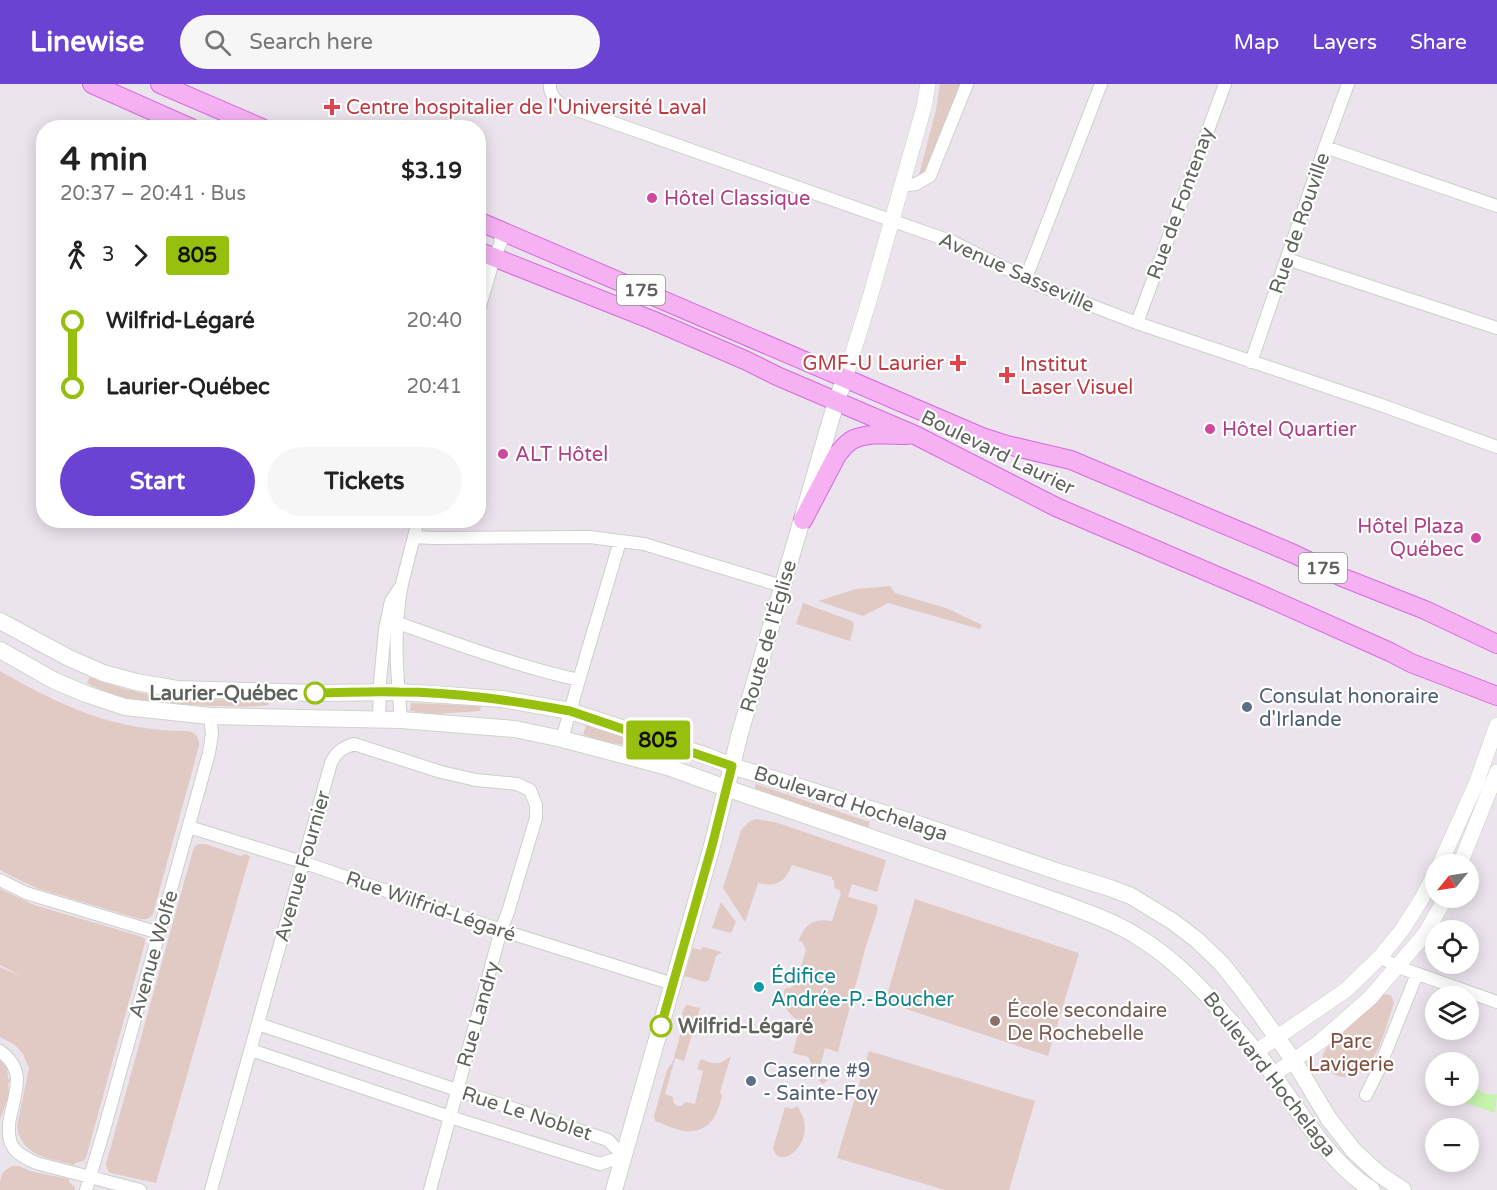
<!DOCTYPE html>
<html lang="en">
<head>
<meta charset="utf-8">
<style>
	body { margin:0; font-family:"Varela Round",sans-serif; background:#f6f6f6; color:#222; height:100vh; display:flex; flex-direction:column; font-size:22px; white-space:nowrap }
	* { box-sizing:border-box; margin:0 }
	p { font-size:20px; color:#767676 }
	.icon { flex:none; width:33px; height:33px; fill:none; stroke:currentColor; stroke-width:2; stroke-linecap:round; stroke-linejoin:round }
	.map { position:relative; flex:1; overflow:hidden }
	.panel { position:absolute; left:36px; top:36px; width:450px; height:408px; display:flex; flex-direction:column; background:#fff; border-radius:24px; box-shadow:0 3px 15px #0003 }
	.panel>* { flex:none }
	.badge { padding:0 12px; border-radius:4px; font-size:21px; line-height:39px }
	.needle { width:39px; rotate:240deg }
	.buttons { position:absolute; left:1425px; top:770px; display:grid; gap:12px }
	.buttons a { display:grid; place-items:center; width:54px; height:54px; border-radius:50%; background:#fff; box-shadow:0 3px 15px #0003; font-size:30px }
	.map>.badge { position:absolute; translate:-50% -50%; box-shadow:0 0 0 3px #fff }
	.legs { display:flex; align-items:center; gap:9px; height:66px; padding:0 24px; font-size:20px }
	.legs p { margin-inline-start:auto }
	.summary { display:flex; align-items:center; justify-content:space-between; height:102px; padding:0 24px }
	h1 { font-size:33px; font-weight:700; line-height:45px }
	.primary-button { display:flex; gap:12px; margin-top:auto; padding:12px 24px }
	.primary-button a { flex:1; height:69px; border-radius:36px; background:#6b43d3; color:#fff; font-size:24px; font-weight:700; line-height:69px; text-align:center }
	.primary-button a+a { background:#f6f6f6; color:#222 }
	ul { padding:0 24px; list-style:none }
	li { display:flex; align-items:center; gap:21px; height:66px; font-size:22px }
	li i { display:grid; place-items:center; width:9px; height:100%; margin:0 8px; background:currentColor }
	li i::after { content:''; width:15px; height:15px; margin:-8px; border:4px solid; border-radius:50%; background:#fff }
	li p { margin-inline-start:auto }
	li:first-child i { background:linear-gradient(#0000 50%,currentColor 0) }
	li:last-child i { background:linear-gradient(currentColor 50%,#0000 0) }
	header { display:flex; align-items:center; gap:36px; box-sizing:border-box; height:84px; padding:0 30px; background:#6b43d3; color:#fff }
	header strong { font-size:28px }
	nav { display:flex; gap:33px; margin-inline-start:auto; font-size:21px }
	.search { width:420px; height:54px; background:#f6f6f6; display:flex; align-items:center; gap:15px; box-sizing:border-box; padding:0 21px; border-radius:33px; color:#767676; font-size:22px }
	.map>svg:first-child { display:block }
	.green { fill:#e1c9c4 }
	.water { fill:#c7f4ad }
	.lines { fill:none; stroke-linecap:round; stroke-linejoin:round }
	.minor-casing { stroke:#cbcfca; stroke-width:14 }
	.tertiary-casing { stroke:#cbcfca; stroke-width:16 }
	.secondary-casing { stroke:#ced3cc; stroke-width:18 }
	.primary-casing { stroke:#d56adf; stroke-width:20 }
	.minor { stroke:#fff; stroke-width:12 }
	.tertiary { stroke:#fff; stroke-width:15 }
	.secondary { stroke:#fff; stroke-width:16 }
	.primary { stroke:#f5b1f2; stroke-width:18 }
	.line-1-casing { stroke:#fff; stroke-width:14 }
	.line-1 { stroke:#97bf0d; stroke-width:9 }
	.health-dot { fill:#e0444e; stroke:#fff; stroke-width:2 }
	.hotel-dot { fill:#d1479c; stroke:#fff; stroke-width:2 }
	.stop-1-dot { fill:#fff; stroke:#97bf0d; stroke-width:3 }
	.service-dot { fill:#5c6f8a; stroke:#fff; stroke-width:2 }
	.culture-dot { fill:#0f9aa8; stroke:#fff; stroke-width:2 }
	.education-dot { fill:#8d6e63; stroke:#fff; stroke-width:2 }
	.labels { text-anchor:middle; stroke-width:4.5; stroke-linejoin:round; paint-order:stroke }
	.shield { fill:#fff; stroke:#8e928d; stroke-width:1.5 }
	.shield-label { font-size:18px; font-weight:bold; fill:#5e635c }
	.health-label { font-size:20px; fill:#be3a42; stroke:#fff; text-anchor:start }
	.hotel-label { font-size:20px; fill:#b23c85; stroke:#fff; text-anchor:start }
	.street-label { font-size:20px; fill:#5e635c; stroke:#fff }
	.stop-label { font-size:20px; font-weight:bold; fill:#5e635c; stroke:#fff; text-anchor:end }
	.service-label { font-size:20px; fill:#4e5e75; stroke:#fff; text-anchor:start }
	.culture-label { font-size:20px; fill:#0d838f; stroke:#fff; text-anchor:start }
	.education-label { font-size:20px; fill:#785e54; stroke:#fff; text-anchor:start }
	.park-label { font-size:20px; fill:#7e4f3f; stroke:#fff }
</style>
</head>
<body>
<header>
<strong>Linewise</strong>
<div class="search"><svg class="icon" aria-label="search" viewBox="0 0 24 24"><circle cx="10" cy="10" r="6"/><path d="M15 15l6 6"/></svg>Search here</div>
<nav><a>Map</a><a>Layers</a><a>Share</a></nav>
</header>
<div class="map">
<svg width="1497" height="1106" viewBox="0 0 1497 1106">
	<rect width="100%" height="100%" fill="#ece4ed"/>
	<path class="green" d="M940,0H961L924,88L922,91H919L936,26Z
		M890,502L895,509L946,524L982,541L980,545L888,519L863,532L818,517L856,505Z
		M803,519L852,537L854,541L850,557L796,540Z
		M0,587C63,623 114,647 188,647C197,649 199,654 199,662L153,830C149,835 146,836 140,835L39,805L21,797L0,786Z
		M90,593C109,600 128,607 148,610C188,617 229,615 268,616L269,621C250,624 232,622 213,622C171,620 125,621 87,599Z
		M411,619L481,622L480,627L436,630L410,627Z
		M586,641L640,658L638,664L625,661L602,657L583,651Z
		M756,700L870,738L868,744L754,706Z
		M756,735L778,739L886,776L877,808L852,800L848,813L877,821L878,825L866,862L838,968L825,964L818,990L821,994L828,996L823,1000L820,998L808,973L793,969L801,938C787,931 780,919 785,904H790L796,899L806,866L803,859L799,856C805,839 815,834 832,837L841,809L839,808L840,806L836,805L834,802V796H832V793L792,781C784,799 777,803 758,799L745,838L723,804L741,746L750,737Z
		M199,760H205L241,772L245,770L250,772L156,1099L110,1089L107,1085L106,1080L193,766L195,762Z
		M0,805L34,821L143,853L145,855V859L86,1074L83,1077L75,1079L74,1081C49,1074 21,1073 17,1042L29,984L23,970L15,961L0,953V883L23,893L0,881Z
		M915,815L1079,869L1048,972L885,918Z
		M721,818L736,838L731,849L712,844Z
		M703,863L722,868L716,872L709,896L705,898L684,892L693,864L701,866Z
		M1383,910L1391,911L1394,919C1386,941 1376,993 1346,993C1332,993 1328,985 1322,974C1326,957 1352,940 1365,928C1371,922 1377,916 1383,910Z
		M686,921L700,924L684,977L675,974L665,1010L673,1013V1018L677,1022H681L686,1018L695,1020L703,987L697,985L701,975C715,981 719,981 731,972L720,1008L722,1012C718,1027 714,1041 698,1046C693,1047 688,1048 683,1047C674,1045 664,1040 655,1037L654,1032L667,986L673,977L684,937L682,929Z
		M869,967L1035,1017L1009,1106H945L837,1074Z
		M0,976L7,983L8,994L10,996L8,1000L9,1010L0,1036Z
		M797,1022C822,1056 779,1090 773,1064L785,1023L792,1025Z
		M12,1082H19L30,1087L69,1095V1098L75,1103V1106H0C0,1094 0,1088 12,1082Z"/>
	<path class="water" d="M1470,1001L1487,1011L1497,1010L1495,1029L1460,1017L1464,1011H1468L1469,1004Z"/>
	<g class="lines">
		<defs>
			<path id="minor" d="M550,0C549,9 554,14 560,20L953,158L1041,202L1137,239L1381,321L1497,363
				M1325,63L1497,122
				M901,102L916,100L930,92L967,0
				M1287,175L1497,244
				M1026,194L1101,0
				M478,229L494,174L501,158L499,146
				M1137,239L1225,0
				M1251,278L1325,63L1348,0
				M414,453L433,454L590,453L620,457L644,460L782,502
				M398,539C457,560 517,582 579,596
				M379,635L380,599L385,545L391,517L399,505
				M401,636C397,591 393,544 402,500C407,479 413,458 418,436
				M562,655L579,596L620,457
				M189,743L302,778L501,846L673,900
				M0,796L26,809L159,849
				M1380,873L1398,883L1497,918
				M251,966L450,1033L600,1080L623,1072L608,1056L258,940
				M0,967C29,988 13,1011 9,1040C9,1048 8,1056 13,1063C18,1071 28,1075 36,1079L140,1106
				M1366,1011L1378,987L1417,890
				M86,1106L104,1046L209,669L212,650L210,632
				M211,1106L331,679C336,668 342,664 354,660L441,688L476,696L517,700L530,706L536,721V734L508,828L501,846L430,1106"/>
			<path id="tertiary" d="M845,294L869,217L924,23L928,0
				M1440,780L1476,700L1497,641
				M1460,780L1497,688
				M1257,967L1346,906L1380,873L1402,846L1421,816L1436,788
				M1273,991L1321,957L1370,914L1425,850L1446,813"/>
			<path id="secondary" d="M0,537L69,574L103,589L136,598L177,605L315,609L399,608L502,615L570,627L707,672L732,682L921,741L1062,789L1110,804L1131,812L1172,837L1197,856L1222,880L1244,908L1294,977L1329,1035L1354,1067L1379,1090L1403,1106
				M0,566L55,597L86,610L125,623L210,632L401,636L515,645L562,655L668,683L726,704L1056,817C1082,827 1111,836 1135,851C1172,873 1201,903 1229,936C1244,953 1259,970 1272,989C1300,1029 1330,1079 1372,1106
				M614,1106L712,762L740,649L836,318L845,294"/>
			<path id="primary" d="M92,0L191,44
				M160,0L262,44
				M478,137L982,353L1007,361L1071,376L1294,470L1344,494L1425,526L1497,560
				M478,167L652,236L747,277L777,292L915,351L1056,423L1264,512L1390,568L1411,579L1497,612
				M803,436L837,371C842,365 847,358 854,355C870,348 891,351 908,351"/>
		</defs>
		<use href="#minor" class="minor-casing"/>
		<use href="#tertiary" class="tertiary-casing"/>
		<use href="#secondary" class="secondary-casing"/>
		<use href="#primary" class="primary-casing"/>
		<use href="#minor" class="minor"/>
		<use href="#tertiary" class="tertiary"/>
		<use href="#secondary" class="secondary"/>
		<use href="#primary" class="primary"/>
	</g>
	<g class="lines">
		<defs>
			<path id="line-1" d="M315,609C343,609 371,607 399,608C457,608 514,617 570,627L732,682L712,762L661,942"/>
		</defs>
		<use href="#line-1" class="line-1-casing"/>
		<use href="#line-1" class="line-1"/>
	</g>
	<g class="health-dot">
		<path d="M329 14h6v6h6v6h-6v6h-6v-6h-6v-6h6z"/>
		<path d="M955 270h6v6h6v6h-6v6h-6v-6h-6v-6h6z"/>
		<path d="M1004 282h6v6h6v6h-6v6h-6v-6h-6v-6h6z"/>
	</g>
	<g class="hotel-dot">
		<circle cx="652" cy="114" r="6"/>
		<circle cx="1210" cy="345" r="6"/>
		<circle cx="503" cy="370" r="6"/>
		<circle cx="1476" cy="454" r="6"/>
	</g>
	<g class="stop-1-dot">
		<circle cx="315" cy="609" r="10"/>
		<circle cx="661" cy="942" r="10"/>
	</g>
	<g class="service-dot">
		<circle cx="1247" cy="623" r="6"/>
		<circle cx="751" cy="997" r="6"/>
	</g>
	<circle class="culture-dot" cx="759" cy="903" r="6"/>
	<circle class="education-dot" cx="995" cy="937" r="6"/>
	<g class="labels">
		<g class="shield">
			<rect x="617" y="191" width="48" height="30" rx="4.5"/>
			<rect x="1299" y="469" width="48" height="30" rx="4.5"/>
		</g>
		<g class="shield-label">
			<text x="641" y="212">175</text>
			<text x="1323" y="490">175</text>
		</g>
		<g class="health-label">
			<text x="346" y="30">Centre hospitalier de l'Université Laval</text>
			<text x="944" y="286" text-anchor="end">GMF-U Laurier</text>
			<text x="1020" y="287">Institut<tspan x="1020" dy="23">Laser Visuel</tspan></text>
		</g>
		<g class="hotel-label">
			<text x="664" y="121">Hôtel Classique</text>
			<text x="1222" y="352">Hôtel Quartier</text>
			<text x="515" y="377">ALT Hôtel</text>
			<text x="1464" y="449" text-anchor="end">Hôtel Plaza<tspan x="1464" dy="23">Québec</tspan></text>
		</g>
		<g class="street-label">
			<text transform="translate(1180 119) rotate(-70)" y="7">Rue de Fontenay</text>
			<text transform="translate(1299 139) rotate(-71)" y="7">Rue de Rouville</text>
			<text transform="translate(1017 188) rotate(24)" y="7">Avenue Sasseville</text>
			<text transform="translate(998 368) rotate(26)" y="7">Boulevard Laurier</text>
			<text transform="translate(768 552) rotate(-74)" y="7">Route de l'Église</text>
			<text transform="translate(851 719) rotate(18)" y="7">Boulevard Hochelaga</text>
			<text transform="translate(302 782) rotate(-74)" y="7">Avenue Fournier</text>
			<text transform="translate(431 822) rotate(19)" y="7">Rue Wilfrid-Légaré</text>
			<text transform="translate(153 870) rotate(-74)" y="7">Avenue Wolfe</text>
			<text transform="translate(478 930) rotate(-74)" y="7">Rue Landry</text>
			<text transform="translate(1270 990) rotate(52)" y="7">Boulevard Hochelaga</text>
			<text transform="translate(527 1029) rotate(18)" y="7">Rue Le Noblet</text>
		</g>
		<g class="stop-label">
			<text x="298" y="616">Laurier-Québec</text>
			<text x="678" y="949" text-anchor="start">Wilfrid-Légaré</text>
		</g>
		<g class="service-label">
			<text x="1259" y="619">Consulat honoraire<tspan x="1259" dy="23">d'Irlande</tspan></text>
			<text x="763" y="993">Caserne #9<tspan x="763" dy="23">- Sainte-Foy</tspan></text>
		</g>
		<g class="culture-label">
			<text x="771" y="899">Édifice<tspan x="771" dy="23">Andrée-P.-Boucher</tspan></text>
		</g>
		<g class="education-label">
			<text x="1007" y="933">École secondaire<tspan x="1007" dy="23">De Rochebelle</tspan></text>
		</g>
		<g class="park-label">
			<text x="1351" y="964">Parc<tspan x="1351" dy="23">Lavigerie</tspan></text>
		</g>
	</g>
</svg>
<div class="buttons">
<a><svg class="needle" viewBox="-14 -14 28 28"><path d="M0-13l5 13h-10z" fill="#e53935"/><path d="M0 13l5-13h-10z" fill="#767676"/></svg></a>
<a><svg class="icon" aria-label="locate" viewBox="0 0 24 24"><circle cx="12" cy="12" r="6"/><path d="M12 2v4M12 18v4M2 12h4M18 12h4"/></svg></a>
<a><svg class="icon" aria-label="layers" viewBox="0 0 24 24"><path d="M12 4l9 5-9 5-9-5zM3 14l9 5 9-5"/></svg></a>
<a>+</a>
<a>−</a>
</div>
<b class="badge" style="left:658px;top:656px;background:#97bf0d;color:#111">805</b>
<section class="panel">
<div class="summary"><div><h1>4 min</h1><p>20:37 – 20:41 · Bus</p></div><b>$3.19</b></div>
<div class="legs"><svg class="icon" aria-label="walk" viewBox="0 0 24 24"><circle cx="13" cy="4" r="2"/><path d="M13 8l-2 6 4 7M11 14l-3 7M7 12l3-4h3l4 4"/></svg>3<svg class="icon" aria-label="forward" viewBox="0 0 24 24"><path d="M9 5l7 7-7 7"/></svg><b class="badge" style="background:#97bf0d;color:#111">805</b></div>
<ul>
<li><i style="color:#97bf0d"></i><b>Wilfrid-Légaré</b><p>20:40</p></li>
<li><i style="color:#97bf0d"></i><b>Laurier-Québec</b><p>20:41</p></li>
</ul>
<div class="primary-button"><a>Start</a><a>Tickets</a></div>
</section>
</div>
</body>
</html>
